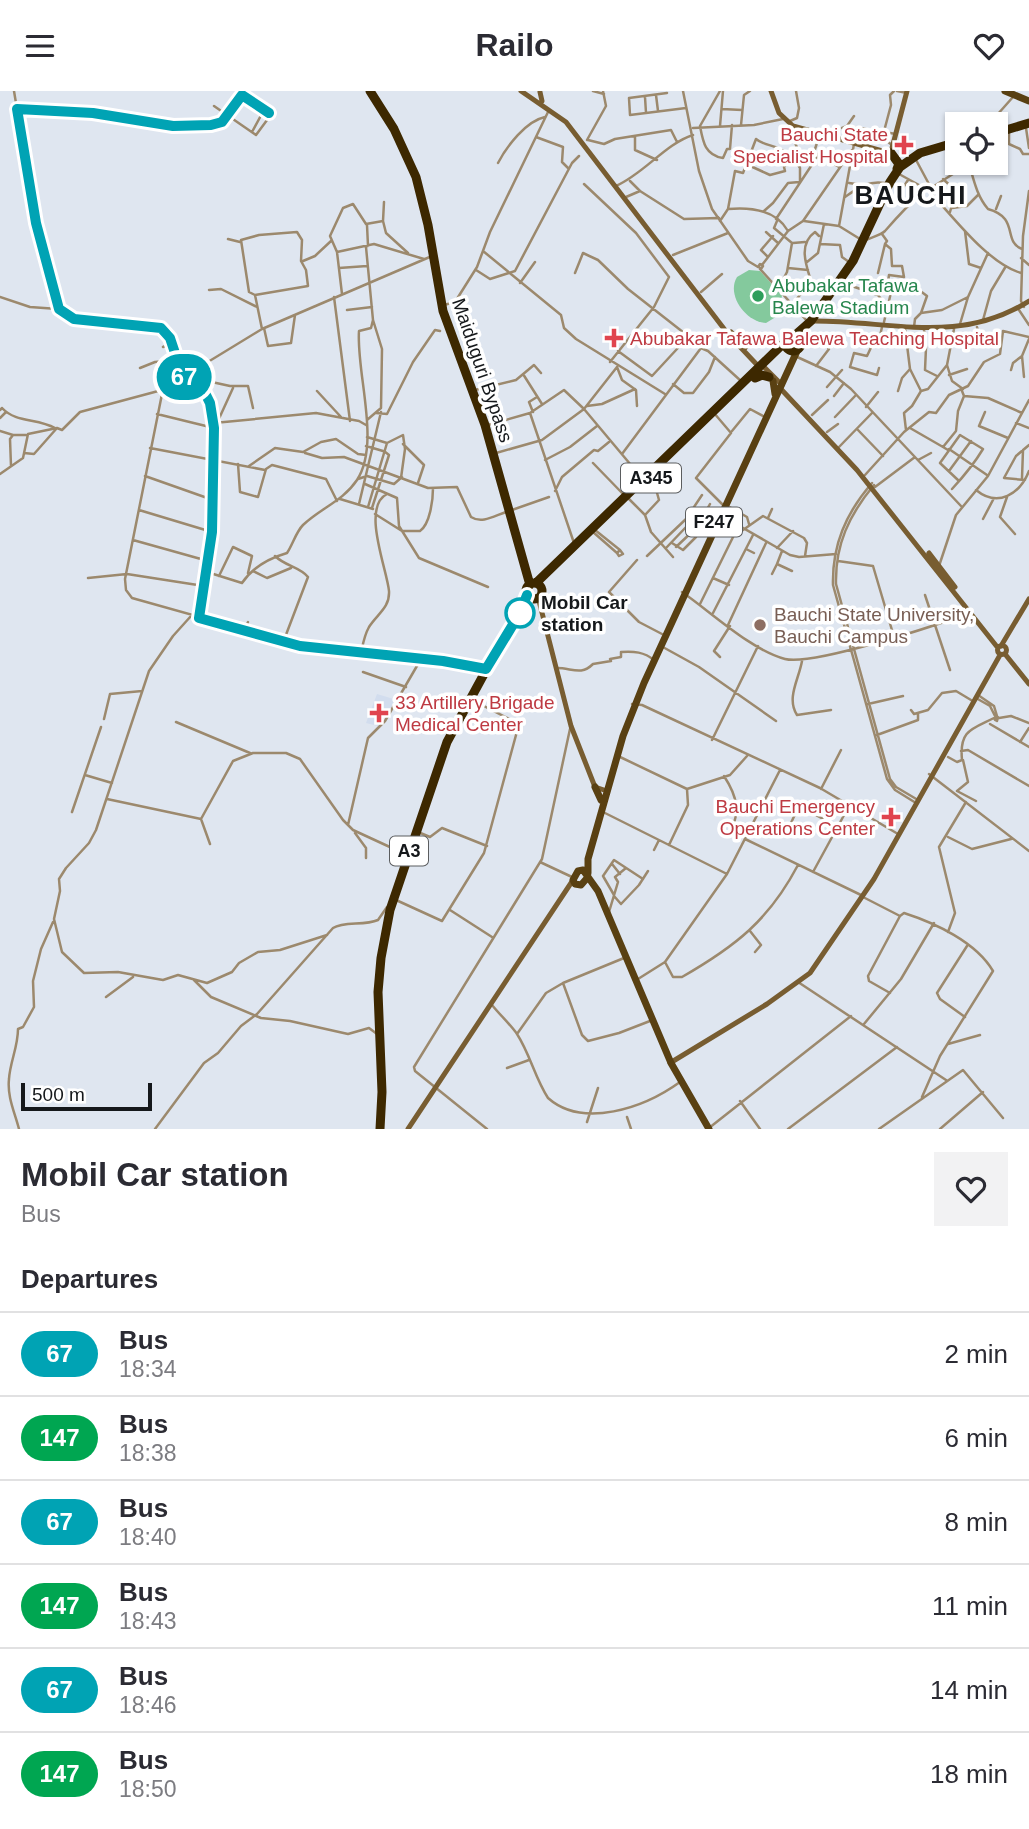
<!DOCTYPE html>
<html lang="en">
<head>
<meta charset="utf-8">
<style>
	body { margin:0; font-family:Arial,sans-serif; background:#f2f2f3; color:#2b2b33; height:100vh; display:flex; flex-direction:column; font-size:26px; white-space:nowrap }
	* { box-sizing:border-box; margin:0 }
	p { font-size:23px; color:#7c7c81 }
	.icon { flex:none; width:38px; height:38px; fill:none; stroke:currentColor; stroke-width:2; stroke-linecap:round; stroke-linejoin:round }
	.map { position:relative; height:1038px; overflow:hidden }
	.side { display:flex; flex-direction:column; background:#fff; flex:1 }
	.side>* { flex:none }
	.badge { padding:0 14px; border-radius:23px; font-size:24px; line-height:46px }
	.tools { position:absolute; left:945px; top:21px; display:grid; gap:14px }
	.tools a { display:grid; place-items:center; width:63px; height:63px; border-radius:0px; background:#fff; box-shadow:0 2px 5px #0004; font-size:35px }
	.scale { position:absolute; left:21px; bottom:18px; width:131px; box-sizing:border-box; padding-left:7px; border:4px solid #15181b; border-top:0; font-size:19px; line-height:24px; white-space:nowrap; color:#15181b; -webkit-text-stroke:5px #fff; paint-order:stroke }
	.map>.badge { position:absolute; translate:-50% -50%; box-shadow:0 0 0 4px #fff }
	h2 { padding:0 21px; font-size:26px; line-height:63px }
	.round { display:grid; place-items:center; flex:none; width:74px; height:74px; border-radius:0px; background:#f2f2f3 }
	.headline { display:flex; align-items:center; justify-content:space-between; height:119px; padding:0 21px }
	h1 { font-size:33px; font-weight:700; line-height:52px }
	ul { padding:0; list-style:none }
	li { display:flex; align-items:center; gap:21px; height:84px; padding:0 21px; border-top:2px solid #e1e1e2 }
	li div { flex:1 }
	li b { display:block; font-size:26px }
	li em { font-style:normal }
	li .badge { min-width:77px; font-weight:700; text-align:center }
	header { display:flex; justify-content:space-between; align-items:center; height:91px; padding:0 21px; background:#fff; font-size:32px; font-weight:700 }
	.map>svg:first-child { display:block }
	.built { fill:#d2ddee }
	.green { fill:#84c99d }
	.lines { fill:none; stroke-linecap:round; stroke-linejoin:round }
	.street { stroke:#9c896d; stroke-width:2.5 }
	.secondary { stroke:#785d31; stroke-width:5 }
	.primary { stroke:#594012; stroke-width:7 }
	.highway { stroke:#3d2800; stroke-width:9 }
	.line-casing { stroke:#fff; stroke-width:16 }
	.line { stroke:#00a3b4; stroke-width:10 }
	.health-dot { fill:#e0444e; stroke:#fff; stroke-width:2.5 }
	.leisure-dot { fill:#2e9e5b; stroke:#fff; stroke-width:2.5 }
	.stop-dot { fill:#fff; stroke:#00a3b4; stroke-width:3.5 }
	.education-dot { fill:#8d6e63; stroke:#fff; stroke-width:2.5 }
	.labels { text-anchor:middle; stroke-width:7; stroke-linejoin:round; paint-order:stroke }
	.shield { fill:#fff; stroke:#5b5d5f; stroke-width:2 }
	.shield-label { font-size:18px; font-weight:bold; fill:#15181b }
	.health-label { font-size:19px; fill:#be3a42; stroke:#fff; text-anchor:end }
	.leisure-label { font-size:19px; fill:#27864d; stroke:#fff; text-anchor:start }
	.street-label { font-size:19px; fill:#15181b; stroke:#fff }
	.stop-label { font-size:19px; font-weight:bold; fill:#15181b; stroke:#fff; text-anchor:start }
	.education-label { font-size:19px; fill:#785e54; stroke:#fff; text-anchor:start }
	.district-label { font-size:26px; font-weight:bold; letter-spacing:2px; fill:#15181b; stroke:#fff }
</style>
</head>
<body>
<header><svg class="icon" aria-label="menu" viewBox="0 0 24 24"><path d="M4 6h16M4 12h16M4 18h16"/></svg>Railo<svg class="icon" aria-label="heart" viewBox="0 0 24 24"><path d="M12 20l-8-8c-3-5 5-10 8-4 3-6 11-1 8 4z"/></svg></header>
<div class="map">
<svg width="1029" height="1038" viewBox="0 0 1029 1038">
	<rect width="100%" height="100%" fill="#dfe6f0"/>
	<path class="built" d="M377,603L397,609L378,635L366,632Z"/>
	<path class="green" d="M749,179L760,180L782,204L779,224L766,232C746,231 726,204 737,186Z"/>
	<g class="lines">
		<path class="street" d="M14,0L36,133L59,218L74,228L161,237L170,247L183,286
			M593,0L604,3
			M683,0L699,80L712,118L748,170L758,176L760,173L763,175L761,178L759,176
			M720,0L700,35C703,51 705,64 723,67L727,58H730L732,34
			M897,0L907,2
			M667,2L629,7L630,24L686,17
			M656,4L658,20
			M645,6L646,22
			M214,15L256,44L270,25L268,19L237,0
			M17,18L93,22L173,35L211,34L222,31L244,0
			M722,18L742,19
			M790,30L797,27L799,17L796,0
			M989,33L1013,6
			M741,34L744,4L750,0
			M720,35L723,0
			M847,35L854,25
			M693,37L754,34L783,28
			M842,37L847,35L896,43
			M1026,37L1029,57
			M252,41L265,17
			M1009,41V53L1020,58L1023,63H1029
			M820,43L814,61L839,76
			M635,45V59L657,69
			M536,46L563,56L562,71L568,77
			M587,49L606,15L603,0
			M588,49L604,53L615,48L671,39L677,51
			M797,51L808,48L815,51
			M892,54L884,48L883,44L891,14L890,4L894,0
			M793,66L800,77V91
			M915,67L930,95
			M498,72C507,55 526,30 545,26
			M746,73L770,84L785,80L784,76L797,57L795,51L801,39
			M969,73C974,90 977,105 988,118C1020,127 1002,150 1022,158
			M899,83L928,99L970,72
			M943,88L956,100L950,121
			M630,90L640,100
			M849,92L863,94
			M584,93L636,142L669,186L654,216L610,271
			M616,95C645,82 665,53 693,44
			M928,99C952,124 987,172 1021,182
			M899,103L908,89
			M626,106L640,100L684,128L719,127
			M845,106C858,97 868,89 885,92
			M384,111L383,130L386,142L408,162
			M952,117L967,115L978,104
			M728,118C750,116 776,119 788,140
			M996,118L1001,105
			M764,120L773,112L788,92L799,91
			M776,128L819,63
			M720,130L728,118L735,80L743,82L756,48C764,55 778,54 786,62L794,60
			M777,130L774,137L792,152
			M804,130L839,135L860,148
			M367,134L368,155
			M839,135L854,53
			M965,140L969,173L981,177
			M766,141L778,152
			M882,143L887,150L885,153L891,158L892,175H902L904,186L889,184L888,191L893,193L884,231
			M819,145L815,141C798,153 806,174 811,190L820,191L831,198
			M228,148L240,151
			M866,149C872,146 881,144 885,140C898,125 910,112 925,99
			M793,152L805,151
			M820,153L840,154L842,166L849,171
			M366,156L373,229L382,258L381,317L367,329
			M483,160L561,224L564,237L576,248L665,303
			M337,161L374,153L424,168
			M673,164L728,142
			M768,166L761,159L773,145
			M1021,167L1029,174
			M303,170L315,165L331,150
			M807,171L818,162L824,133
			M762,174L788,140L803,130L852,59
			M339,177L367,175
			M788,177L808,179
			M760,178L807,230
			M476,179L490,188L515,180L572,72L579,65
			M575,182L583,162L598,169L628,198L702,256
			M878,182L885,153
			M840,191L878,204L887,216
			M520,192L535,171
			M911,193L927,205L921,222
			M778,198L787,181L792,152
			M209,199L221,198L257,216
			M701,201L722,183
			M342,203L337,161L330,145L343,117L353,113L366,133L383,130
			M255,204L308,195L306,179L301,170L302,149L297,141L259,144L241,149L249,201L255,204L262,238
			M0,206L30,216L58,218
			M334,206L350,330
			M444,214L455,211L477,176L490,141L548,21
			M792,214L811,190
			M1024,216L1021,210L1023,145L1029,100
			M347,219L372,216
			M1019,219L1029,234
			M983,229L991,200L1006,175
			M960,233L968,206L988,162
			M914,236L915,228L921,222L942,219L968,206
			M977,236L980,248
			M264,237L268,255L291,252L295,224
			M905,238L910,278L921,300
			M954,238L947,274L952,290L963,298
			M924,239L926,257L925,279L937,285
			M163,256L172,252
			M618,260L652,285L689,245
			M795,265L830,281L851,298L961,415
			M816,275L829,258L824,250
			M617,276L622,289L636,299L637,315
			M140,277L155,271L177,269
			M879,277L877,284L850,276L854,262L867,265L875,248L880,245L882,236
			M1011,279L1013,272L1022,265
			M194,280L210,312L214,337L212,441L199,526
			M523,283L542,313
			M949,284L967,278
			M1024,286L1022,265L1029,248
			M198,288L230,295H248L253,317
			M673,293L684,302H693L709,281L715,266
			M827,296L842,279
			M163,298L125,488L126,499L132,507L303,555L443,570L483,577
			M475,299L516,289L534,274L541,282
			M317,300L341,326
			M898,300L902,287L910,278
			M834,305L844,292
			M964,305L988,307L1022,322
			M587,315L602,313L635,298
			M866,316L878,301
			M0,319L2,317C16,332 37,327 55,337
			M533,321L529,311L537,306
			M985,321L979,335L1008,347
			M376,322L387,323L413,271L435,239L440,240
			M530,322L574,452
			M714,322L731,342L696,387L723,414
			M157,323L214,337
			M812,324L828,309
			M835,326L856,304
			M0,327L6,321
			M214,332L316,322L359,330L366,334
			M217,332L233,297
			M1016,332L1029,337
			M488,334L530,322L564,299L584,318L641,386
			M910,337L943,356
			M857,338L883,365
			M906,339L904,322L912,315L921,300L928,298L947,274
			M0,340L13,344
			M732,340L750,318L765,326
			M827,341L838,333
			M367,346L387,352
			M403,353L424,374L418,392
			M366,355L383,360
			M839,356L872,322
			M150,357L265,379
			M949,358L987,384
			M948,359L943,356L956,340L958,320L964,305L962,300
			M24,362L34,363L57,337
			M305,362L322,367L344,366L401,387
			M496,362L542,349L584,318L617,276
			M622,363L701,257L708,260L741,290
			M545,369L570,356L597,335
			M918,369L931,362
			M593,372L624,404
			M238,373L240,401L258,406L266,378L272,374L326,388L337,410
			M11,375L10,348L13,344H26
			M249,375L275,357L303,361L321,351L336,348L358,363L366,364
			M949,380L971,350
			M0,383L23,367L28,343L57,337L62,339L80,321L162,299L262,238L432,165
			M865,384L904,341L929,321L936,322L949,304L968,295L984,271L1000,263L1003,240L1029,246
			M145,385L213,409
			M401,387L428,397L457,396L471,426C482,433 494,425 506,421
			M1022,387L1023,359
			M358,388L367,385L394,393L402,386
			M650,388L660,391L677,374
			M1025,389L1004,387L1016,365L1029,354
			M872,392C846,422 832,454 833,494L887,688L895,699L916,712
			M365,393L397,407L399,435L419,467L488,496
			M874,394C849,424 835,454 836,493L890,688L896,696L918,709
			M875,396L915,366
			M952,398C964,385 974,373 983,358L960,344L940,372L959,390
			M976,399C998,417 1020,403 1029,380
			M555,400L562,386L594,359L598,360L609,351
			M1007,406L1000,426L1015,443
			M340,408L373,418
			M629,408L645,424L651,441L673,466
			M359,413L381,321
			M726,414L747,426L749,433
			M368,416L387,352L403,344L405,358L401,387
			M372,417L389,364L384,360
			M139,419L212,441
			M512,419L549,406
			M375,423L402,440H420C430,433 433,409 433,397
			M645,424L659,409L654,391
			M724,426L790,464L799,466L836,463
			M768,427L772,418
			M983,428L994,407
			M595,439L620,459
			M743,439L763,425L804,447L807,452L805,465
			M593,441L617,462L620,459L623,463L619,465L617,462
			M133,449L208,470
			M672,452L683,459L696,446V438L710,413
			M676,456L694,439
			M666,457L687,435L694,439
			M777,457L793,440
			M746,458L754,462
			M782,460L777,473L792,480
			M275,465C285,475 300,476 308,486L284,549
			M647,465L686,428L702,404
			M637,469L609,501L639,531L662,543
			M838,470L873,475L894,546
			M939,475L956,424L988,385L1029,309
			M253,480L267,487L291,477
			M207,481L242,492C252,477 270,467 287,462C293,453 296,441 303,434C321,417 343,410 357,389C381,352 356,282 359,240L371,237L373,229
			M772,483L777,473
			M219,485L233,456L252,465L248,482
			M88,487L127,483L204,495
			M713,487L729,494
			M682,501C711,521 751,559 785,568C812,575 939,534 970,521
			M925,504L950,579
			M700,513L738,436
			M713,522L753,444
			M191,525L173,545L149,580L96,739L89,752L66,777L59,788L60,800L54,828L62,861L84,882L118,881L163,889L178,884L207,892L232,881L239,872L258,861L280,859L327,844
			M728,534L766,452
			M244,539L248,531
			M661,555L699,576L776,630
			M361,562C363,553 364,545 369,536C377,523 390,517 389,500C387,478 361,416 387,403
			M720,566L714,560L730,535
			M802,570C799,588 786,607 797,624L831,619
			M557,577C572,577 581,585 593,573L611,570L610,568L621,566V561C634,560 644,561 654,569
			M363,581L406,596
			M978,604L994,615L997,625
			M976,607L990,615L995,625
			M632,613L642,614L820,697L898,743
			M868,613L903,605
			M911,619L914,623L928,619L942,602L956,600L971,609
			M996,625L998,626L997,630L995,629Z
			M999,627L1011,625L1029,632
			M104,628L110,603L142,600
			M176,631L250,662
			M990,633L1029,656
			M877,644L918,629V622
			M712,649L758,555
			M1020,651L1029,637
			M961,660L968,659L1029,695
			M618,665L687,698L688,714L669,754
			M948,666L957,671L962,669C959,639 972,638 994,627
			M963,669L968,691L957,700L976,710
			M929,683L1029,760
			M85,684L112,692
			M724,685C737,705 742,723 728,743
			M687,698L730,684L747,665
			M821,698L841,659
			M107,708L201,728L233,670L253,662H286L300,668L343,729L353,739L405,763
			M72,721L101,636
			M605,722L727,783
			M201,728L210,753
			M348,734L368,647L385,630L421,568
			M790,734L799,715L838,736
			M418,741L430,746L442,737L487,755
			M355,742L366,757V767
			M948,746L972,758L1011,748
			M745,748L861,804
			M654,759L659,749
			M540,771L572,786
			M612,773L620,783
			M813,781L849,715
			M615,786L626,777
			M614,804L603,785L614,769L643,788
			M614,805L621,813L639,794L648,780
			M863,806L900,825L904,822C935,832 976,851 993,880L940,965L922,1006
			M396,809L442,830L484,762L519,633L472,609
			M450,819L492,846
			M609,821L618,791L615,786
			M750,840L761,854L755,861
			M948,841L955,822L939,756L966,711
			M665,871L673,886H682C736,855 769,829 798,774
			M638,888L665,871L727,783L780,679
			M194,889L211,906L261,927L290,930L348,943L369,937L377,943
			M798,891L946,989
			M563,892L582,944L588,950L619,942L650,930
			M890,902L869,890L868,885L900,825
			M106,906L133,886
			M492,914C500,924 510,933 517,943C530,963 535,987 548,1007C583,1038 644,1017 680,991
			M965,926L940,908L937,902L967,855
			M864,933L901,888L934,832
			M517,943L546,902L563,892L624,867
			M948,953L980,944
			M507,977L529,969
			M740,1010L760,1038
			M627,1026L631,1038
			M587,1031L598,997
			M709,1037L851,925
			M19,1038C15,1022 7,1006 9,988C10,971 18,956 18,938L23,936L34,916L33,890L41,858L53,831
			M155,1038L204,972L218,962L241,935L257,923L333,837C344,830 364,835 378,829L387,816
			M487,1038L415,980L414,976L542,768L570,638
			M788,1038L897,956
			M879,1038L963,979L1003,1027
			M940,1038L983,1001"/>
		<path class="secondary" d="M521,0L566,31L728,243L760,277
			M771,0L779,22L793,35L893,63
			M540,1L542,10
			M891,61L907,0
			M811,230C889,229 958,255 1029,210
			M731,241L745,257
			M762,274L782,294
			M779,296L857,379L998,557
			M929,462L955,496
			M538,506L571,635L595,696L607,700
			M997.5 559a4.5 4.5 0 1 1 9 0a4.5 4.5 0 1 1-9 0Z
			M1001,555L1029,508
			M1005,563L1029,593
			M670,972L767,913L810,882L874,788L1000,564
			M408,1038L573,789"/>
		<path class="primary" d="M1005,0L1029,10
			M773,290L775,303
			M595,696L601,709
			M588,782V768L623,645L644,592L798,258
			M588,786L581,794L575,793L573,789L578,780L583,779L598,800L671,972L709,1038"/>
		<path class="highway" d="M370,0L394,38L416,86L428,134L443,220L485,334L530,494
			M996,42L1029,32
			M891,62L899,73L897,78
			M785 252a8 8 0 1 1 16 0a8 8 0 1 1-16 0Z
			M794,245L811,230L853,170L890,91L900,76L920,62L957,51
			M755,287L762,284L769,286
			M537,491L785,251
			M526 500a8 8 0 1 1 16 0a8 8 0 1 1-16 0Z
			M380,1038L382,1001L378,901L381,867L390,819L447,651L527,504"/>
	</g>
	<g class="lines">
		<defs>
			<path id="line" d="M269,22L242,4L222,31L211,34L173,35L93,22L17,18L36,132L59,218L74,228L161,237L170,247L183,286L194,280L210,312L214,337L212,441L199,527L300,555L443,570L486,578L520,522L527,504"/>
		</defs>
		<use href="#line" class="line-casing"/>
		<use href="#line" class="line"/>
	</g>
	<g class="health-dot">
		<path d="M900.5 43.5h7v7h7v7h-7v7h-7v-7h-7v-7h7z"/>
		<path d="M610.5 236.5h7v7h7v7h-7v7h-7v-7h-7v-7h7z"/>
		<path d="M375.5 611.5h7v7h7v7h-7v7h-7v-7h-7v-7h7z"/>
		<path d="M887.5 715.5h7v7h7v7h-7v7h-7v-7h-7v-7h7z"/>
	</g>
	<circle class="leisure-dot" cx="758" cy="205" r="7"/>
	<circle class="stop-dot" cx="520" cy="522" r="14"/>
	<circle class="education-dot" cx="760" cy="534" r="7"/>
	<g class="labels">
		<g class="shield">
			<rect x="621" y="372.5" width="60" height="29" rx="5"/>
			<rect x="686" y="416.5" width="56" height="29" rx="5"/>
			<rect x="390" y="745.5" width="38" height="29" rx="5"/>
		</g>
		<g class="shield-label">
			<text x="651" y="393">A345</text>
			<text x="714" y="437">F247</text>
			<text x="409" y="766">A3</text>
		</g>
		<g class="health-label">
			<text x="888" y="50">Bauchi State<tspan x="888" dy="22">Specialist Hospital</tspan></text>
			<text x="630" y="254" text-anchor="start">Abubakar Tafawa Balewa Teaching Hospital</text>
			<text x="395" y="618" text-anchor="start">33 Artillery Brigade<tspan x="395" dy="22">Medical Center</tspan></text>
			<text x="875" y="722">Bauchi Emergency<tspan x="875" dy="22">Operations Center</tspan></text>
		</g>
		<g class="leisure-label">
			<text x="772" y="201">Abubakar Tafawa<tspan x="772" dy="22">Balewa Stadium</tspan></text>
		</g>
		<g class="street-label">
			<text transform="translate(483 279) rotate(71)" y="7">Maiduguri Bypass</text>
		</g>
		<g class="stop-label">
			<text x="541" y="518">Mobil Car<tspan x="541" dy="22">station</tspan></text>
		</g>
		<g class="education-label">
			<text x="774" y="530">Bauchi State University,<tspan x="774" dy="22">Bauchi Campus</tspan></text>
		</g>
		<g class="district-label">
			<text x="911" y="113">BAUCHI</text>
		</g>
	</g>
</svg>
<div class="tools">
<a><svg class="icon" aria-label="locate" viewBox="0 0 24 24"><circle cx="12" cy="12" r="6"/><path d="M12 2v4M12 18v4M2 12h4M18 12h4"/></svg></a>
</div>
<div class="scale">500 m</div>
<b class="badge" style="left:184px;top:286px;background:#00a3b4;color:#fff">67</b>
</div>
<section class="side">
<div class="headline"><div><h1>Mobil Car station</h1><p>Bus</p></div><a class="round"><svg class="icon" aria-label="heart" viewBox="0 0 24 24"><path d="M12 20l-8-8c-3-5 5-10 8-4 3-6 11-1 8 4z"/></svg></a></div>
<h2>Departures</h2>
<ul>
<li><span class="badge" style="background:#00a3b4;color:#fff">67</span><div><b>Bus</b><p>18:34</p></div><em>2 min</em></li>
<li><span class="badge" style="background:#00a651;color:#fff">147</span><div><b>Bus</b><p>18:38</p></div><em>6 min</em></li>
<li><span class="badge" style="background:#00a3b4;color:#fff">67</span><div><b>Bus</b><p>18:40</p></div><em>8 min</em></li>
<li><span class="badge" style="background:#00a651;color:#fff">147</span><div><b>Bus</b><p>18:43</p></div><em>11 min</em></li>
<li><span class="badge" style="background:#00a3b4;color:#fff">67</span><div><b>Bus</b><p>18:46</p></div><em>14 min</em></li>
<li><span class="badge" style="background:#00a651;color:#fff">147</span><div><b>Bus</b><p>18:50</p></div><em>18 min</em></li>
</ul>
</section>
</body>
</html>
